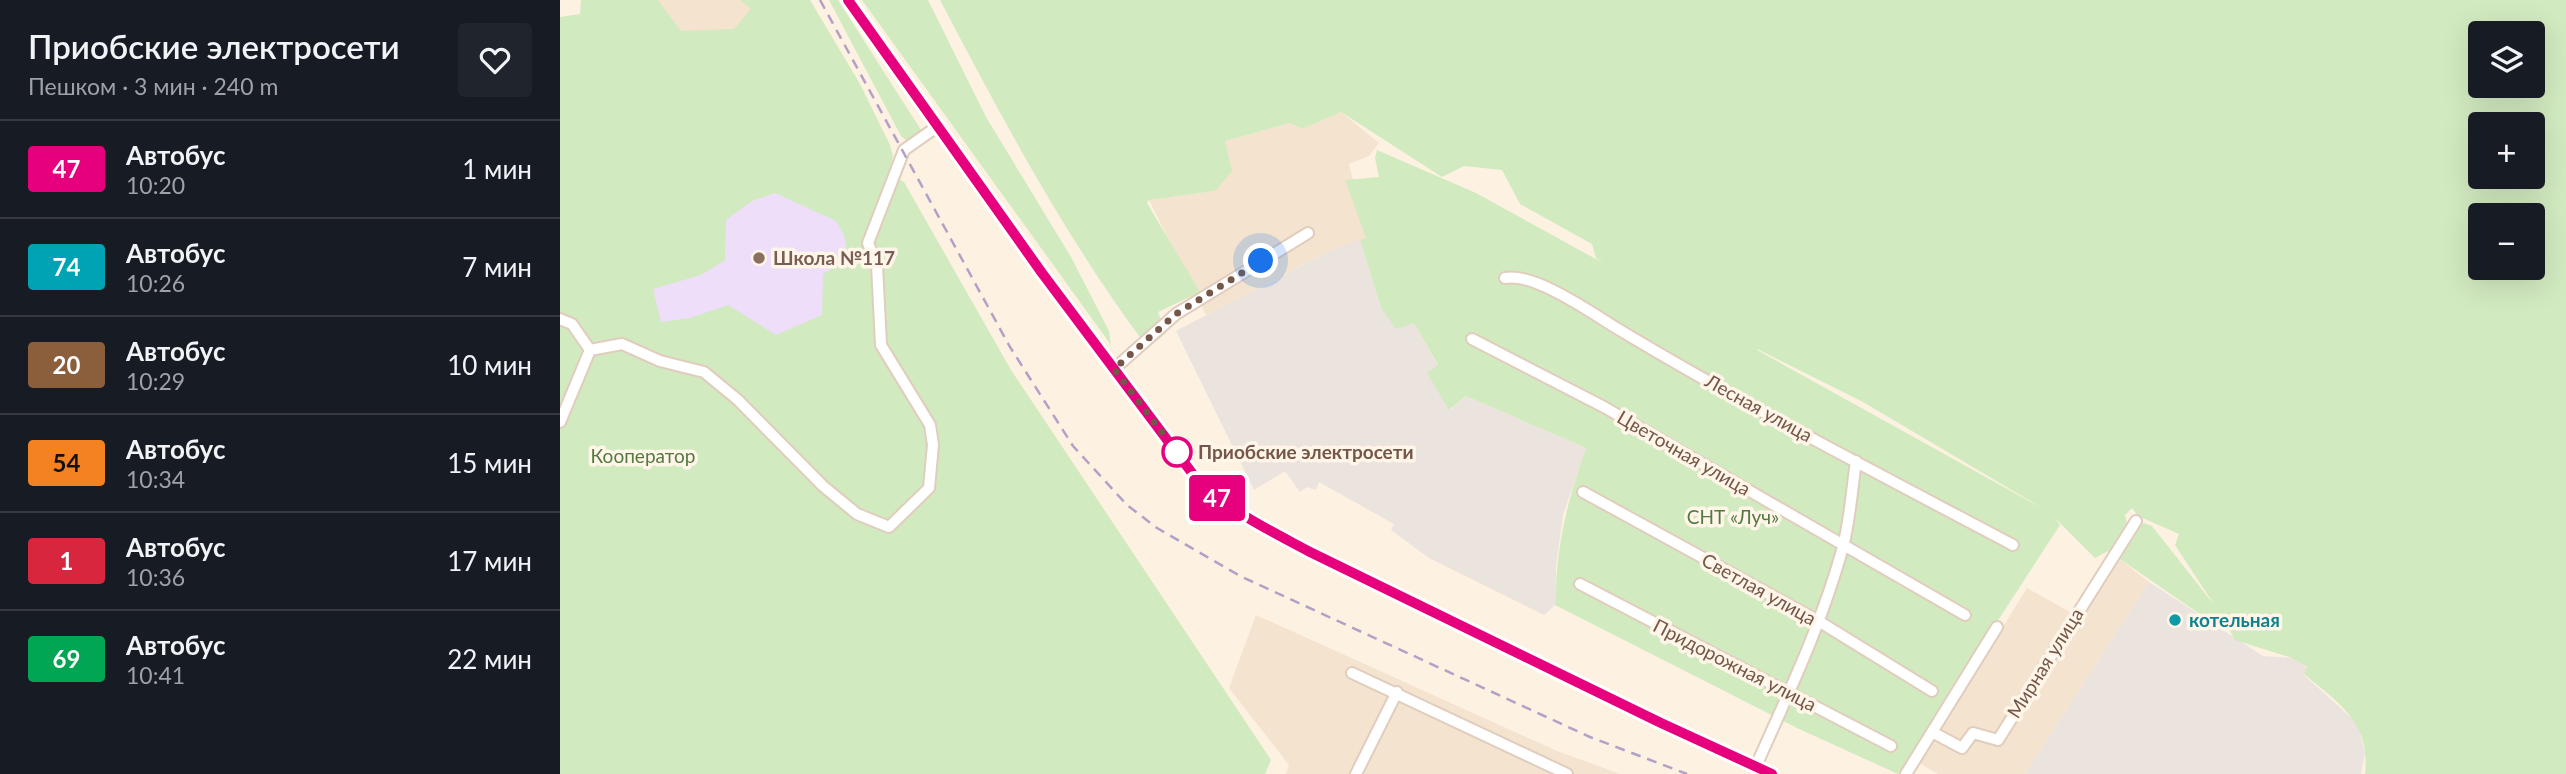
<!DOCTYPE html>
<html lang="ru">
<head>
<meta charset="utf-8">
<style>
	body { margin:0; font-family:Lato,sans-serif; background:#20242c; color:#f1f3f6; height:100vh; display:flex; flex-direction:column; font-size:26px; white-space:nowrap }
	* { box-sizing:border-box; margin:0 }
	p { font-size:23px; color:#9ea1a6 }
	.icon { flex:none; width:38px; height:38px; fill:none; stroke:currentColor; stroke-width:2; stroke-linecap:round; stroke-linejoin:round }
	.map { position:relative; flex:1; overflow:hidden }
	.sheet { display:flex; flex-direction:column; background:#171b24; width:560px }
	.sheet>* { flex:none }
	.badge { padding:0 14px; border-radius:5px; font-size:24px; line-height:46px }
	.fabs { position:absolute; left:1908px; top:21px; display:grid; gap:14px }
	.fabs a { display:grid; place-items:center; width:77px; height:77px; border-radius:7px; background:#171b24; box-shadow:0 7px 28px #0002; font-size:35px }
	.you { position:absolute; width:35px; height:35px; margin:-18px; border:5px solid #fff; border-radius:50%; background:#1a73e8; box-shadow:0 0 0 10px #1a73e833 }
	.map>.badge { position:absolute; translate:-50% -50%; box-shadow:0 0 0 4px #fff }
	.round { display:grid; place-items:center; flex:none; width:74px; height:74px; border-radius:7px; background:#20242c }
	.summary { display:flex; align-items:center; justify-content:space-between; height:119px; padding:0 28px }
	h1 { font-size:33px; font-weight:600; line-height:52px }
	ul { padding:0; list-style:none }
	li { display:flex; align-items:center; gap:21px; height:98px; padding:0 28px; border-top:2px solid #363941 }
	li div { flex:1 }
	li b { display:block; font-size:26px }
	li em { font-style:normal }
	li .badge { min-width:77px; font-weight:700; text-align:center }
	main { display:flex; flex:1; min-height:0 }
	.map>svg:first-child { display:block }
	.residential { fill:#f4e3cf }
	.industrial { fill:#ebe3dd }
	.education { fill:#eedef9 }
	.green { fill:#d2eac0; fill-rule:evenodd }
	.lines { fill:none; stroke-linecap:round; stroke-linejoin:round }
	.minor-casing { stroke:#e1cdbd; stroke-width:14 }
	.minor { stroke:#fff; stroke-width:10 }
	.rail { stroke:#b4a0c6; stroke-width:2.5; stroke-dasharray:10 7; stroke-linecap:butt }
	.line-casing { stroke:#fff; stroke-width:16 }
	.line { stroke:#e6007e; stroke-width:10 }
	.walk { stroke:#745748; stroke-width:7; stroke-dasharray:0 12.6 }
	.education-dot { fill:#8d6e63; stroke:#fff5e8; stroke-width:2.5 }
	.stop-dot { fill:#fff; stroke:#e6007e; stroke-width:3.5 }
	.culture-dot { fill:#0f9aa8; stroke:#fff5e8; stroke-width:2.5 }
	.labels { text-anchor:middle; stroke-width:7; stroke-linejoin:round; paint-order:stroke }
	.education-label { font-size:19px; font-weight:bold; fill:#785e54; stroke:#fff5e8; text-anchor:start }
	.street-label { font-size:19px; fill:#745748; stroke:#fff5e8 }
	.stop-label { font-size:19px; font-weight:bold; fill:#745748; stroke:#fff5e8; text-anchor:start }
	.park-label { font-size:19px; fill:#527a3f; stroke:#fff5e8 }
	.culture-label { font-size:19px; font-weight:bold; fill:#0d838f; stroke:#fff5e8; text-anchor:start }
</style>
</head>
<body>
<main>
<section class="sheet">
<div class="summary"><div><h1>Приобские электросети</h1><p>Пешком · 3 мин · 240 m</p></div><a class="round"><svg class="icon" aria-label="heart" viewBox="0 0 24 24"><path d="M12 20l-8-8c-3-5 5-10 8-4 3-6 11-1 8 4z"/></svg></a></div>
<ul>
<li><span class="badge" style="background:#e6007e;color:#fff">47</span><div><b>Автобус</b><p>10:20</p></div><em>1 мин</em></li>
<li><span class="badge" style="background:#00a3b4;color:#fff">74</span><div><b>Автобус</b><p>10:26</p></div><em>7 мин</em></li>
<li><span class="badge" style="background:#8b5e3c;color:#fff">20</span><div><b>Автобус</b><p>10:29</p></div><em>10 мин</em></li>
<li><span class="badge" style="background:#f58220;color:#111">54</span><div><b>Автобус</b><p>10:34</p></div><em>15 мин</em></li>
<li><span class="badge" style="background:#d7263d;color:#fff">1</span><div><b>Автобус</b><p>10:36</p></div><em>17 мин</em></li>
<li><span class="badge" style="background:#00a651;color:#fff">69</span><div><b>Автобус</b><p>10:41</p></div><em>22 мин</em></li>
</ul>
</section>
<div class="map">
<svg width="2006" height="774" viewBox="0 0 2006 774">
	<rect width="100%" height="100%" fill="#fdf1e1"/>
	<path class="residential" d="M94,0H202L175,34H115Z
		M781,112L819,143L809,156L789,164L793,180L786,181L807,239L771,250L646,315L589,200L655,191L665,141L730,123L742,129Z
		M1557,557L1589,582L1465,774H1378L1359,763L1467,588L1517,616Z
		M696,615L997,751L1060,774H726L729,765L669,688Z"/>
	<path class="industrial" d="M800,240L821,308L854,323L878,366L890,410L906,396L1026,448L1003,515L996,566L995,605L984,615L869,558L831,530L834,524L759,482L756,490L747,487L740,492L725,471L694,490L616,331L771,250Z
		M1589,582L1703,656L1733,658L1747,668L1744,675L1797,723L1805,753L1801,774H1465Z"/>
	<path class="education" d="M170,150L301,233L284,329L216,341L96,334L84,292Z"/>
	<path class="green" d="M21,0H98L121,31L174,29L191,9L180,0H250L300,84L330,145L333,156L330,174L344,182L451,370L711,760L705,774H0V17L20,14ZM215,193L276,221L284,235L288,259L263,274L262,315L216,335L168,305L130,318L101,322L93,289L141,275L165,260L166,220L192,201Z
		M269,0H278L361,130L354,141L348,142L341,136Z
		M302,0H368L426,117L511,257L549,331L551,345Z
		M380,0H2006V774H1805C1811,723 1779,703 1744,674L1747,667L1732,658L1675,640L1661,615L1662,621L1657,626L1557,557L1577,526L1584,523L1592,526L1655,606L1615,545L1619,534L1578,516L1572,508L1565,515L1568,528L1554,548L1535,558L1494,517L1500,525L1338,774L1237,728L995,605C997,542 1006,506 1026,448L906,396L889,410L867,373L878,365L854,323L836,329L821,308L800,240L806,238L785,180L819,177L815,158L817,150L916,193L1043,263L1036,258L1032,244L960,204L942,170L904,166L882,177L781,112L742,129L730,123L665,141L672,171L655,191L589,200L587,203L640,292L598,312L606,333L588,348C506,239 443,120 380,0ZM1920,33H1972V86H1920ZM1920,124H1972V177H1920ZM1920,215H1972V268H1920ZM1197,349L1303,402L1489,512L1197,350Z"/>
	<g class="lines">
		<defs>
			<path id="minor" d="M288,0L482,273L638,481C671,512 711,531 750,552L1101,723L1212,774
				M945,278C974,272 1032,313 1058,329C1186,406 1321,475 1453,545
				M0,319L12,324L30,350L62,344L100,361L144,372L178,400L263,486L297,514L329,527L369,488L373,445L370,425L321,345L317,265L308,243L344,150L378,126
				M912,339L1044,407L1405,615
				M554,369L616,314L748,233
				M0,422L30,350
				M1023,492L1260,622L1372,691
				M1020,584L1331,746
				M792,673L1007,774
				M1372,732L1402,748L1413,733L1438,740L1576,521
				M1196,766C1229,692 1261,626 1283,547C1290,519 1292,489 1296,461
				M796,774L837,692
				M1346,774L1437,627"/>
		</defs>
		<use href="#minor" class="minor-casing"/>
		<use href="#minor" class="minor"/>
		<path class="rail" d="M260,0L450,347L513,446L567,505L597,528L680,576L1030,737L1127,774"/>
	</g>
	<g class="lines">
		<defs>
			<path id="line" d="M288,0L482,273L638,481C671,512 711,531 750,552L1101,723L1212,774"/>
		</defs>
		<use href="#line" class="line-casing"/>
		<use href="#line" class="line"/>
		<path class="walk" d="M617,452L554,369L616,314L701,261"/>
	</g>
	<circle class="education-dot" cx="199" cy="258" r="7"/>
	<circle class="stop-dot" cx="617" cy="452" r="14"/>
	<circle class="culture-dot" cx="1615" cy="620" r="7"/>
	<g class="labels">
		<g class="education-label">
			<text x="213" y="265">Школа №117</text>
		</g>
		<g class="street-label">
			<text transform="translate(1199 408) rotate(29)" y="7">Лесная улица</text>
			<text transform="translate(1124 453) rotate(30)" y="7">Цветочная улица</text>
			<text transform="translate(1199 589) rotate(29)" y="7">Светлая улица</text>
			<text transform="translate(1485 663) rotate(-58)" y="7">Мирная улица</text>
			<text transform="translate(1175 665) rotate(27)" y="7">Придорожная улица</text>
		</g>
		<g class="stop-label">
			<text x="638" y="459">Приобские электросети</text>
		</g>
		<g class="park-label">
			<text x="83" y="463">Кооператор</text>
			<text x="1173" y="524">СНТ «Луч»</text>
		</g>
		<g class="culture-label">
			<text x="1629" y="627">котельная</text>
		</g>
	</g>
</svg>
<div class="fabs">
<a><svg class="icon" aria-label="layers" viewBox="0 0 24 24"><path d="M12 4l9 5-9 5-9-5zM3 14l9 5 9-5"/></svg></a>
<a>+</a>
<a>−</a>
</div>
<div class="you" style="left:701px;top:261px"></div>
<b class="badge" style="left:657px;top:498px;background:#e6007e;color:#fff">47</b>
</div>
</main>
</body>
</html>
